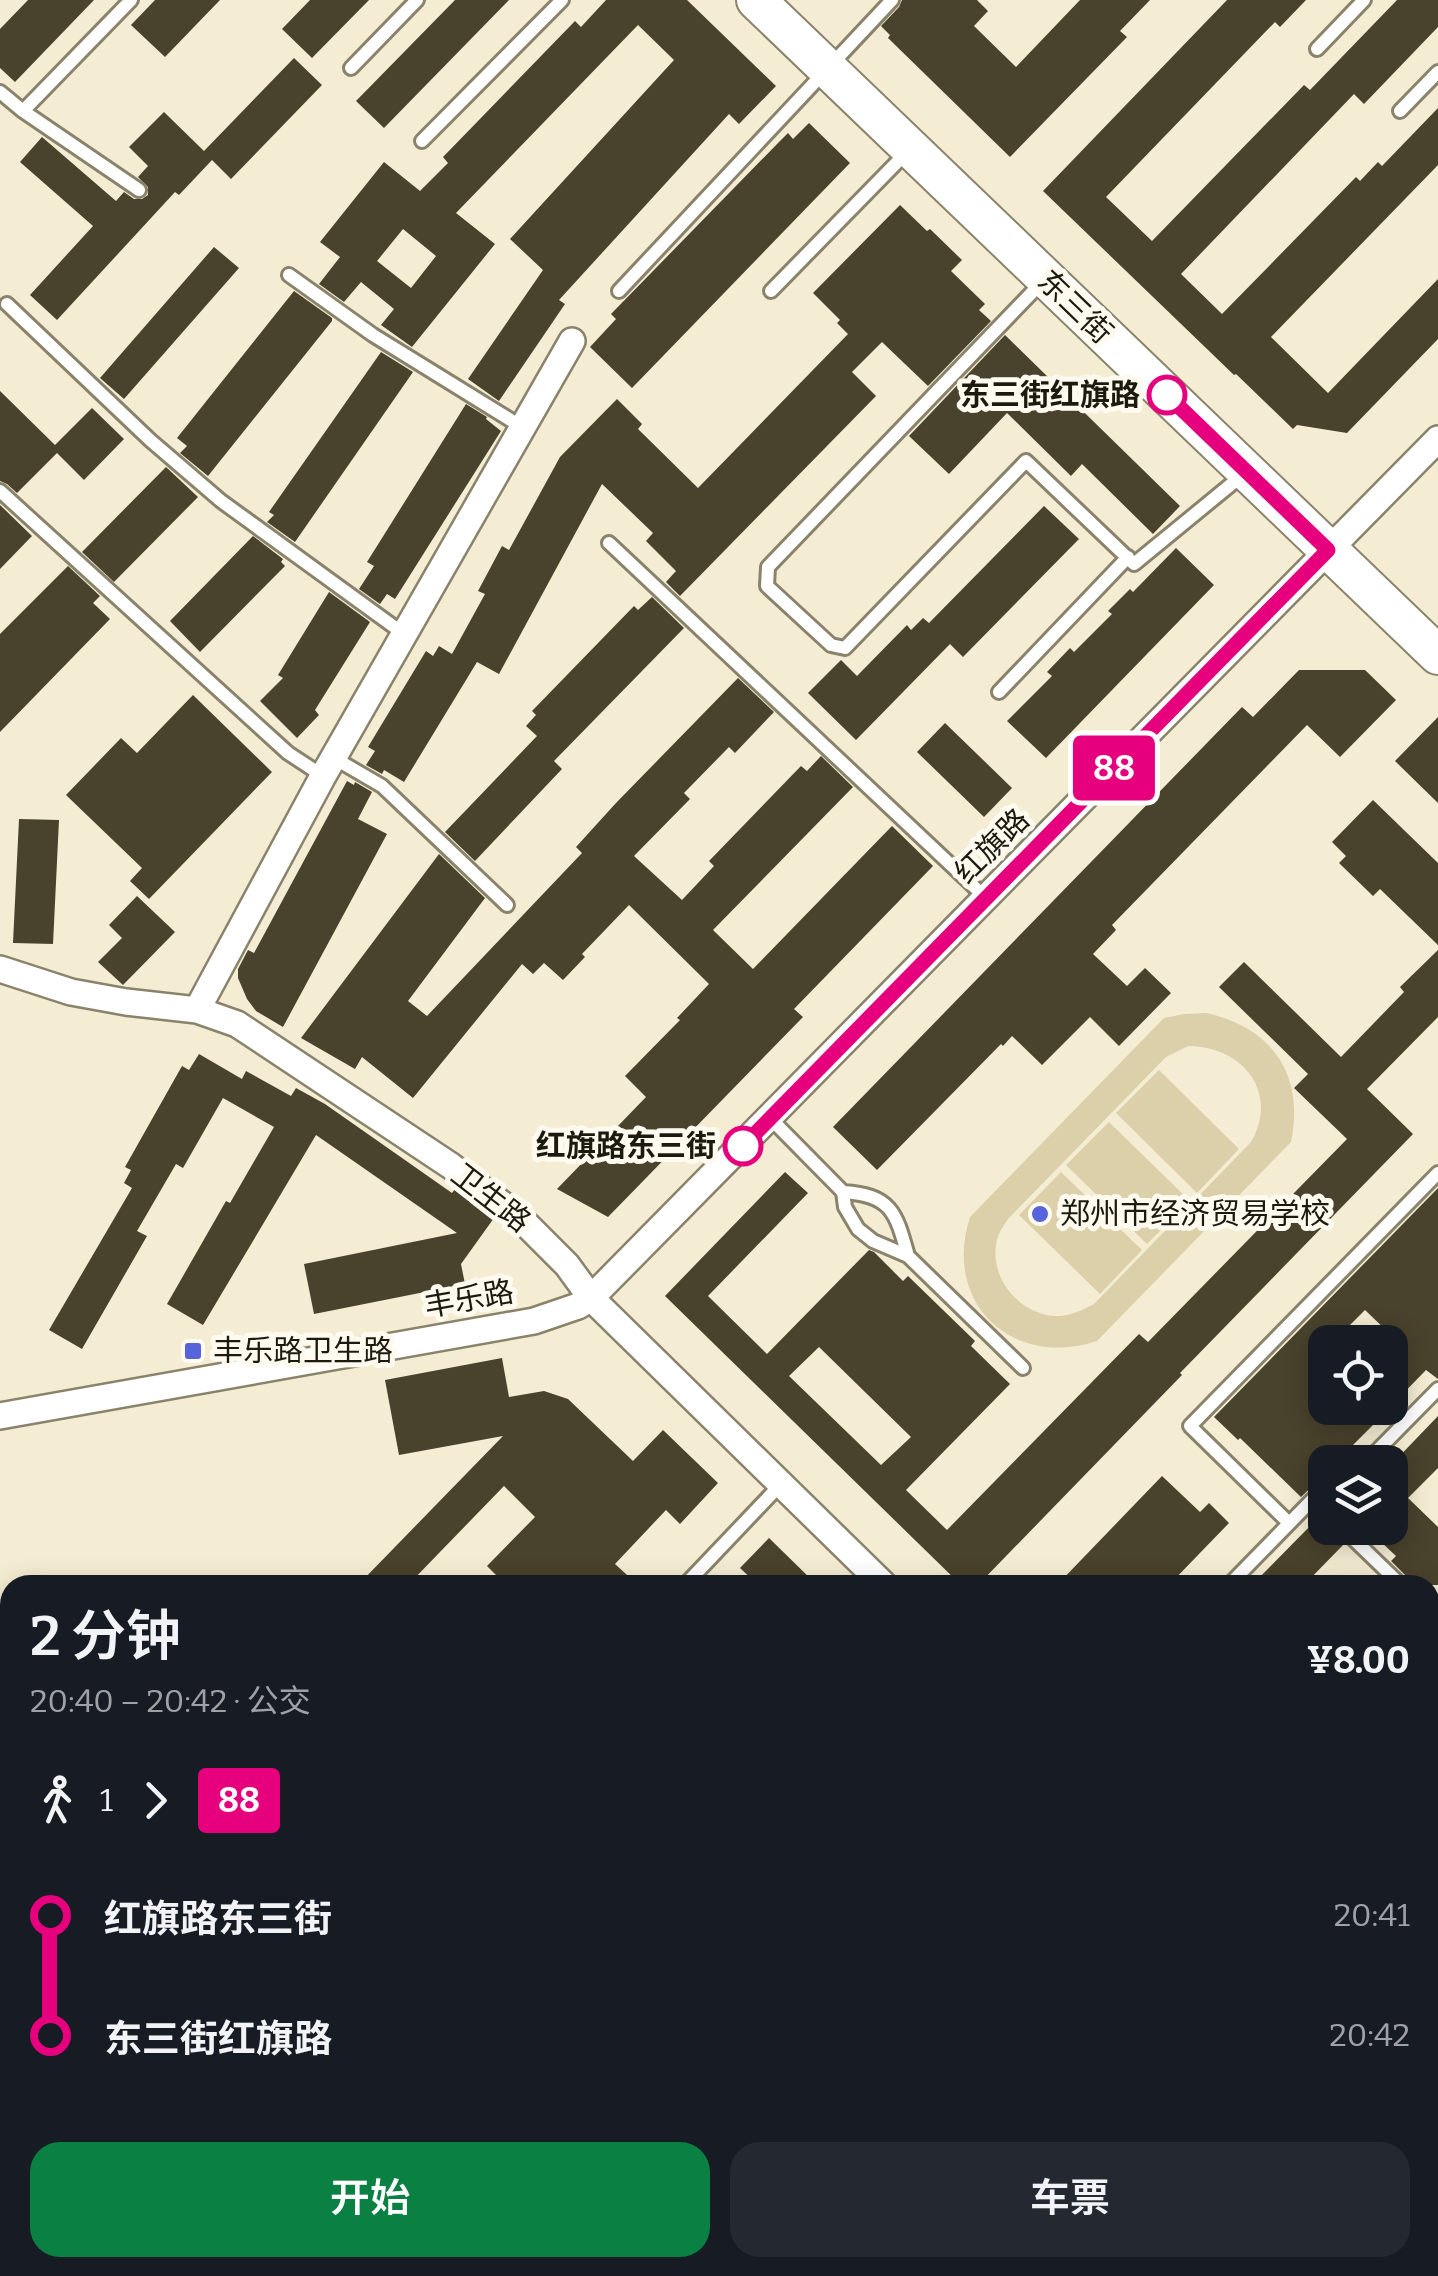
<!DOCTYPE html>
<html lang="zh">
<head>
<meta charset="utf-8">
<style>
	body { margin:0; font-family:Bitter,"Noto Sans SC",serif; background:#242831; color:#f1f3f6; height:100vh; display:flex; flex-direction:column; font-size:38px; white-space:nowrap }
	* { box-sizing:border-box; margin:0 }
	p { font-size:32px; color:#9ea1a6 }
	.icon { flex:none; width:55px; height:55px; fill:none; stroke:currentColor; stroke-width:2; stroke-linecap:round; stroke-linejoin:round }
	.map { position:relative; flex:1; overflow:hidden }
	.panel { position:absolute; left:0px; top:1575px; width:1440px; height:702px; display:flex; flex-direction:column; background:#171b24; border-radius:30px 30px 0 0; box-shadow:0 5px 25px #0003 }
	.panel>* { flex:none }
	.badge { padding:0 20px; border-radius:8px; font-size:35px; line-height:65px }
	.fabs { position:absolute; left:1308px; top:1325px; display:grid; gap:20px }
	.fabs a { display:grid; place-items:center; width:100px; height:100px; border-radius:20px; background:#171b24; box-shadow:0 5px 25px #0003; font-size:50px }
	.map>.badge { position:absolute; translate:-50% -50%; box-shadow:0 0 0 5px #fff }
	.legs { display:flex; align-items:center; gap:15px; height:110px; padding:0 30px; font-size:32px }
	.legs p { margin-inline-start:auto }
	.head { display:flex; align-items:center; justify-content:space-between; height:170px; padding:0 30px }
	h1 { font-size:55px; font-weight:600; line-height:75px }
	.action { display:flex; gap:20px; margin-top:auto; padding:20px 30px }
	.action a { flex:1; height:115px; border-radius:30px; background:#0b8043; color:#fff; font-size:40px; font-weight:600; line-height:115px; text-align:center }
	.action a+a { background:#242831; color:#f1f3f6 }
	ul { padding:0 30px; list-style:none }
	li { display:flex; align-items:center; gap:35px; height:120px; font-size:38px }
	li i { display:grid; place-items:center; width:15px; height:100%; margin:0 12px; background:currentColor }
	li i::after { content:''; width:25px; height:25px; margin:-12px; border:8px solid; border-radius:50%; background:#171b24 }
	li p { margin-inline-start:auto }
	li:first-child i { background:linear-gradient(#0000 50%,currentColor 0) }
	li:last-child i { background:linear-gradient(currentColor 50%,#0000 0) }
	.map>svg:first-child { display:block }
	.green { fill:#dcd0aa; fill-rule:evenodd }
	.building { fill:#49422c; fill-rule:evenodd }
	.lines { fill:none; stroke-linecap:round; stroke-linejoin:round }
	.lane-casing { stroke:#8a836b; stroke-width:18 }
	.street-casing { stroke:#8a836b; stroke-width:30 }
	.secondary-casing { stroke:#8a836b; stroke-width:42 }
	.lane { stroke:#fff; stroke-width:12 }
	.street { stroke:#fff; stroke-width:25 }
	.secondary { stroke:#fff; stroke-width:38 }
	.line-1-casing { stroke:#fff; stroke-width:22 }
	.line-1 { stroke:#e6007e; stroke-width:15 }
	.stop-1-dot { fill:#fff; stroke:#e6007e; stroke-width:5 }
	.poi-dot { fill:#5564da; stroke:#fefaf0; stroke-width:4 }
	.labels { text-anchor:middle; stroke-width:10; stroke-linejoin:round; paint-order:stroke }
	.street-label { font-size:30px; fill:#1c190f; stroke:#fefaf0 }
	.stop-label { font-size:30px; font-weight:bold; fill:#1c190f; stroke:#fefaf0; text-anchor:end }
	.poi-label { font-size:30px; fill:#1c190f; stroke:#fefaf0; text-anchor:start }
</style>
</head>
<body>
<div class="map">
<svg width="1438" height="2276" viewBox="0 0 1438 2276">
	<rect width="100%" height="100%" fill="#f5edd3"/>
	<path class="green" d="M1206,1013C1272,1027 1305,1075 1291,1142L1097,1341C1012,1369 942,1303 970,1217L1164,1018L1184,1014ZM1188,1046C1242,1046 1280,1092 1251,1142L1094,1304C1082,1310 1071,1316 1057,1316C1019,1315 988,1277 997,1240C999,1232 1004,1225 1008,1219L1166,1057Z
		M1159,1070L1239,1149L1197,1193L1116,1113Z
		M1109,1122L1190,1201L1147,1244L1066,1165Z
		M1061,1172L1142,1250L1100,1294L1019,1215Z"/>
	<path class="building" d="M28,0H94L15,82L0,68V29Z
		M155,0H220L165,57L131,25Z
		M310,0H369L312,58L282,29Z
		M455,0H509L384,128L356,101Z
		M606,0H687L776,86L739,124L729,114L559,300L565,304L499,401L468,379L543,270L510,239L674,60L638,25L456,213L495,244L412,347L381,325L394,309L361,282L344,302L319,284L340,257L320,242L384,162L420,191L448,163L443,157L478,121L575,21L581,27ZM403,229L436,256L411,288L377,261Z
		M902,0H977L988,11L974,26L1016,67L1080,0H1150L1120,31L1127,37L1010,157L888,38L890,35L881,26L899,7Z
		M1227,0H1306L1280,27L1275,22L1106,197L1152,241L1304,85L1310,90L1397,0H1438V27L1364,104L1354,94L1181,274L1222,314L1356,177L1360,181L1378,162L1382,166L1438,108V165L1271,337L1328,393L1438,279V339L1347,433L1297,425L1293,429L1236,374L1234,375L1043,191Z
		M294,58L322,85L231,179L212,160L179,195L175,192L57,320L30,295L93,226L20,162L42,137L116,201L124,192L134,199H142L148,195V187L138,177L148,166L129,147L164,112L204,151Z
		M809,123L850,163L632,388L590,347L616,319L611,314L779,142L788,133L793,139Z
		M900,205L927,231L930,229L962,260L951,271L985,304L979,310L991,321L928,386L882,342L852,372L876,396L680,596L666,582L676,571L646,541L653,533L602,484L499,674L477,662L404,782L384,770L382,774L366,765L375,751L368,747L426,651L433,656L439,646L452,654L485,594L478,591L502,546L509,550L560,457L617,399L642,424L638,429L698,488L848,334L837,323L840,320L813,293Z
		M214,247L239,268L124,399L100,378Z
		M294,291L332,318V321L208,476L180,453L187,446L177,438Z
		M1005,335L1180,506L1153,534L1082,464L1071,476L1007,413L949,474L909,436Z
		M381,352L413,372L295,542L267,522L274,515L269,512Z
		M0,391L55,445L92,408L124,439L84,480L57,453L17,493L7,484L0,481Z
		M466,404L487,417L486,419L501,431L395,599L387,594L380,604L359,589L374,566L367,562Z
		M166,467L198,497L114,582L82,552Z
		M0,505L32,536L0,569Z
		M1044,506L1079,539L963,657L950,644L856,740L808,693L841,660L857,676L907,625L911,630L923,618L929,623Z
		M253,536L283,559L281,562L285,566L200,652L170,621Z
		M1176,548L1214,585L1046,758L1007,721L1052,676L1047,672L1070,648L1074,652L1112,614L1108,611L1130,589L1133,592Z
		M68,566L100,596L93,603L110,619L0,732V634Z
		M329,592L370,622L315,710L319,715L297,738L260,701L283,678L278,675Z
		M652,597L684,628L554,761L562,769L475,861L445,832L537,736L526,726L536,715L532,711L634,606L638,610Z
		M1299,670H1365L1396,700L1340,757L1307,725L1112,925L1116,930L1093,954L1127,986L1145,968L1171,993L1119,1046L1090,1017L1042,1065L1012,1036L1003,1046L1001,1044L877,1170L833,1127L1242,707L1253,717Z
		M738,678L774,712L735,753L729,747L684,793L690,799L634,856L682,900L714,866L709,861L801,766L807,771L821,756L853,787L713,930L753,969L892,826L933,866L794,1009L803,1017L608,1217L557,1189L646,1097L625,1076L680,1020L677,1018L709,984L629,905L582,954L585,957L563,980L544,963L533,974L522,964L413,1098L362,1057L355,1069L301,1038L439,854L485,898L408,1001L427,1016L582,853L576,847L616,803Z
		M193,695L272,772L149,899L130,881L142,868L66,795L121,738L137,753Z
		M1438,717V803L1395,761Z
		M945,723L1012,788L984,817L917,752Z
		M347,781L354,785L355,782L372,792L358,819L387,834L283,1027L256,1011L247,999L238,978V969L248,950L254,953Z
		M1373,800L1438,863V945L1380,889L1373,896L1339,863L1346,856L1332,842Z
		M19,819L59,820L53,944L13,943Z
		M137,896L175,932L123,985L98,962L122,938L109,925Z
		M1438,950V1017L1367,1089L1413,1134L1180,1373L1182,1375L978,1585H961L665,1296L785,1172L808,1193L708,1296L767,1354L869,1250L874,1252L903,1281L908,1276L975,1341L971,1346L1010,1384L906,1490L947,1530L1139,1334L1148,1342L1347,1139L1294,1088L1308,1074L1219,987L1244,962L1341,1057L1404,992L1400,987ZM819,1347L911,1437L881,1465L789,1376Z
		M199,1054L242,1079L246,1071L291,1096L296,1088L325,1104L452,1193L455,1189L494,1218L461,1264L465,1284L314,1314L304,1264L457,1233L316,1135L203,1325L167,1304L226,1201L230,1203L274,1127L223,1098L183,1168L176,1164L137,1231L147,1236L82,1349L49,1330L132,1188L124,1183L131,1170L125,1167L182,1066L189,1070Z
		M1438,1188V1379L1426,1370L1390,1407V1334L1365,1310L1333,1342H1325V1408H1390L1336,1462H1325V1474L1301,1497L1240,1438L1238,1440L1214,1417Z
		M502,1358L509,1397L544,1391L568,1399L633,1461L663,1430L718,1483L680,1524L666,1510L615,1564L638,1585H506L487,1566L535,1517L504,1486L408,1585H358L503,1436L399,1455L385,1380Z
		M1438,1416V1468L1408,1498L1438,1527V1585H1411L1408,1578L1391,1561L1396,1556L1366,1528H1390V1466Z
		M1162,1476L1200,1512L1209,1503L1229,1523L1169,1585H1057Z
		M1318,1518L1325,1524V1528H1332L1334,1534L1344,1544L1304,1585H1252Z
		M769,1538L817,1585H758L740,1568Z"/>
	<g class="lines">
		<defs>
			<path id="lane" d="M1317,49L1364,0
				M351,68L417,0
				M0,92L23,111L139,190
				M23,111L131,0
				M1400,111L1438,72
				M422,141L562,0
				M289,275L373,335L522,427
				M1043,281L768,567L767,586L831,645L845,648L1026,461L1134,564L1245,473
				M619,291L892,0
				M771,291L909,150
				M7,304L150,440L221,501L404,634
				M0,491L288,753L323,776
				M609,543L986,898
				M999,692L1128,557
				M334,758L382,786L507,905
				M770,1118L843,1192L845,1207L858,1229L873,1241L908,1256L1023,1368
				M843,1192C892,1195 896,1213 908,1256
				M1366,1462L1438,1389
				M1289,1523L1190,1426L1438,1173
				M1342,1528L1401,1585
				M685,1585L781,1484
				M1229,1585L1313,1499L1325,1511
				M1430,1613L1438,1621
				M946,2268L955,2276"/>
			<path id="street" d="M0,969L71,992L126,1002L197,1010L237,1024L451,1166L518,1216L567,1265L591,1298L884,1585
				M197,1010L323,776L572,341
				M0,1416L534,1321L578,1306L591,1298L1438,439"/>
			<path id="secondary" d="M756,0L1438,655
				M1430,1838L1438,1830
				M1430,1911L1438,1902
				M1430,2116L1438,2124
				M1015,2276L1023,2268
				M1081,2276L1089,2268"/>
		</defs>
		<use href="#lane" class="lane-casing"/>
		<use href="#street" class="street-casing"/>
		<use href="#secondary" class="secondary-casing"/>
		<use href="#lane" class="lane"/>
		<use href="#street" class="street"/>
		<use href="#secondary" class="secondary"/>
	</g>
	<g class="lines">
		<defs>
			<path id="line-1" d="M743,1146L1328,550L1167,395"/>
		</defs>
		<use href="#line-1" class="line-1-casing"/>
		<use href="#line-1" class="line-1"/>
	</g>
	<g class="stop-1-dot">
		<circle cx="1167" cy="395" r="18"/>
		<circle cx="743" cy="1146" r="18"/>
	</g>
	<g class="poi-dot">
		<circle cx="1040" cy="1214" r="10"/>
		<rect x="183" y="1341" width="20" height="20" rx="5"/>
	</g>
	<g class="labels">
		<g class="street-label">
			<text transform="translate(1075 307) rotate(44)" y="10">东三街</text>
			<text transform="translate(992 846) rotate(-45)" y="10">红旗路</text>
			<text transform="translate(491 1198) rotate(38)" y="10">卫生路</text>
			<text transform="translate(469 1299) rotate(-10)" y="10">丰乐路</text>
		</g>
		<g class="stop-label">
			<text x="1140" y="405">东三街红旗路</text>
			<text x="716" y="1156">红旗路东三街</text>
		</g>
		<g class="poi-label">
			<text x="1060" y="1224">郑州市经济贸易学校</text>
			<text x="213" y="1361">丰乐路卫生路</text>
		</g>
	</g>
</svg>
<div class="fabs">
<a><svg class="icon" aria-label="locate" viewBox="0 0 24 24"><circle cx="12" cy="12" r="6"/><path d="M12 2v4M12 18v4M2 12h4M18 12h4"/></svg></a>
<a><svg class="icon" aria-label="layers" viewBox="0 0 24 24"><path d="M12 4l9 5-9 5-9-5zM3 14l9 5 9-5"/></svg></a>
</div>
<b class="badge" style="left:1114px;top:768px;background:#e6007e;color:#fff">88</b>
<section class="panel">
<div class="head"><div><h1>2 分钟</h1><p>20:40 – 20:42 · 公交</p></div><b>¥8.00</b></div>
<div class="legs"><svg class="icon" aria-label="walk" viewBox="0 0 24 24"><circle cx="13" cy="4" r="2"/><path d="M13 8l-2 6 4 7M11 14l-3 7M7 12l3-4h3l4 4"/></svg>1<svg class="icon" aria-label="forward" viewBox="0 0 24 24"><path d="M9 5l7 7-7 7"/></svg><b class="badge" style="background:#e6007e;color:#fff">88</b></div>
<ul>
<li><i style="color:#e6007e"></i><b>红旗路东三街</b><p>20:41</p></li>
<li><i style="color:#e6007e"></i><b>东三街红旗路</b><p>20:42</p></li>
</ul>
<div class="action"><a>开始</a><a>车票</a></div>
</section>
</div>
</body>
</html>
